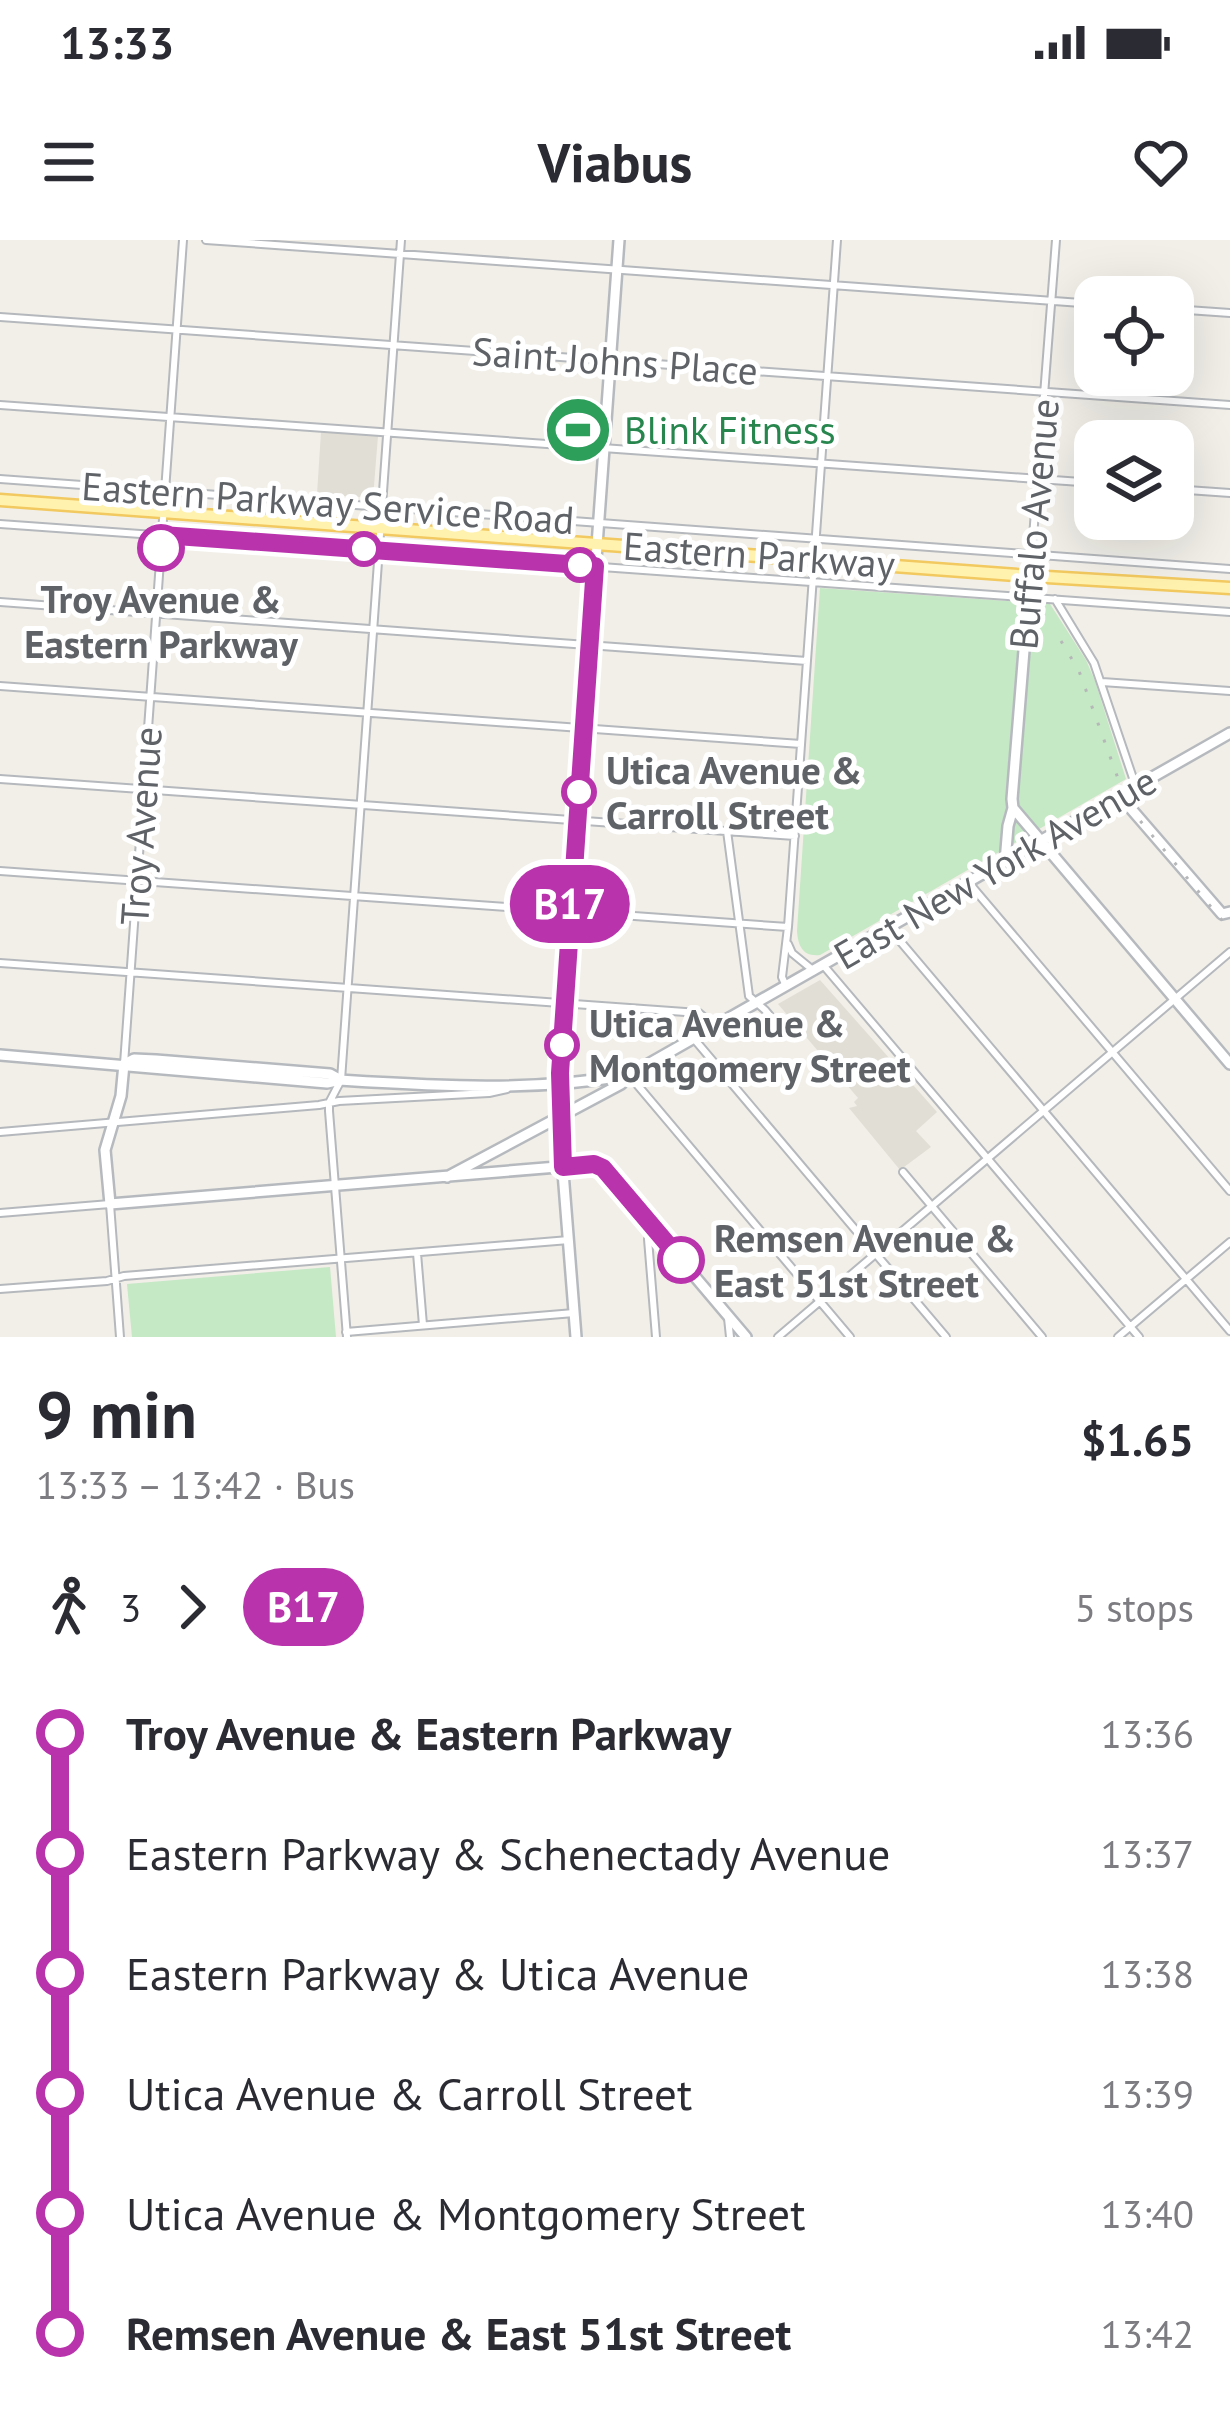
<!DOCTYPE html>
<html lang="en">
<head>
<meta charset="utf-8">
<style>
	body { margin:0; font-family:"PT Sans",sans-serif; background:#f2f2f3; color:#2b2b33; height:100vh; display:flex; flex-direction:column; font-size:45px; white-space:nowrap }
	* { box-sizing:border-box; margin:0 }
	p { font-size:39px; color:#7c7c81 }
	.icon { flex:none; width:66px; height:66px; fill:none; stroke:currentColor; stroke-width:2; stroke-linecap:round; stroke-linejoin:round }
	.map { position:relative; height:1097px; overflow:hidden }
	.sheet { display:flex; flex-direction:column; background:#fff; flex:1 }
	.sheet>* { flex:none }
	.badge { padding:0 24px; border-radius:39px; font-size:42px; line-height:78px }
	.buttons { position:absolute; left:1074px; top:36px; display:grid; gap:24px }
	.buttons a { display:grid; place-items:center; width:120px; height:120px; border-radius:24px; background:#fff; box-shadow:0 12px 48px #0002; font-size:60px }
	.map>.badge { position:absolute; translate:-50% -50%; box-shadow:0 0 0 6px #fff }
	.legs { display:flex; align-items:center; gap:18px; height:132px; padding:0 36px; font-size:39px }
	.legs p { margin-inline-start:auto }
	.summary { display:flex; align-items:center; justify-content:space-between; height:204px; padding:0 36px }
	h1 { font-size:66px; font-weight:800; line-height:90px }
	ul { padding:0 36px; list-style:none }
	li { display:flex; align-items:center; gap:42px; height:120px; font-size:45px }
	li i { display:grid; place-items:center; width:18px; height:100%; margin:0 15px; background:currentColor }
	li i::after { content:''; width:30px; height:30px; margin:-15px; border:9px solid; border-radius:50%; background:#fff }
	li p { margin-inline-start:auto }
	li:first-child i { background:linear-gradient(#0000 50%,currentColor 0) }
	li:last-child i { background:linear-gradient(currentColor 50%,#0000 0) }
	.status { display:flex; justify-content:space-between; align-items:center; height:84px; padding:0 60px; background:#fff; direction:ltr }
	.status svg { height:33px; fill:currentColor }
	header { display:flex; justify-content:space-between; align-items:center; height:156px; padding:0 36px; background:#fff; font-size:54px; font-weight:800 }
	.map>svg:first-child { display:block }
	.education { fill:#e1ded6 }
	.green { fill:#c5e8c5 }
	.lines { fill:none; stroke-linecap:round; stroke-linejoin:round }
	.street-casing { stroke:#b5b8bc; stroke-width:10 }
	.secondary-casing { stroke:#b6babf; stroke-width:14 }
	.primary-casing { stroke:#f2c960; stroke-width:15 }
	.street { stroke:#fff; stroke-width:6 }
	.secondary { stroke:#fff; stroke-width:9 }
	.primary { stroke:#fff2af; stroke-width:10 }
	.rail { stroke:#b6b7b8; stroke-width:3; stroke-dasharray:3 15; stroke-linecap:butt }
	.line-1-casing { stroke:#fff; stroke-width:27 }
	.line-1 { stroke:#b933ad; stroke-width:18 }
	.stop-1-dot { fill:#fff; stroke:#b933ad; stroke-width:6 }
	.labels { text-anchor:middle; stroke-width:10; stroke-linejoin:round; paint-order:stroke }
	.street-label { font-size:39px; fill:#5f6368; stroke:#fff }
	.leisure-label { font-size:39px; fill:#27864d; stroke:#fff; text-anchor:start }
	.stop-label { font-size:39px; font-weight:bold; fill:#5f6368; stroke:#fff; text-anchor:start }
</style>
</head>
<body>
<div class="status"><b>13:33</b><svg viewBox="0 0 49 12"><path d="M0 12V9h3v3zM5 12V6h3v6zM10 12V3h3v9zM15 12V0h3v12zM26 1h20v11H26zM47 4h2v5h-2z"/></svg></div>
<header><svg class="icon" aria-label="menu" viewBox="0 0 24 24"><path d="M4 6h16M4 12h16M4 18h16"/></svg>Viabus<svg class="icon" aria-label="heart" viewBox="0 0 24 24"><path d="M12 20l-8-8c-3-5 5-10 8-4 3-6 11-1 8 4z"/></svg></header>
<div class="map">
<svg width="1230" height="1097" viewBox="0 0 1230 1097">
	<rect width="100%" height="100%" fill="#f1efe8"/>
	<path class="education" d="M321,192L378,196L373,258L317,254Z
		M820,740L937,872L916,891L931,907L900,930L849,868L857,866L854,862L858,858L778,764Z"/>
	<path class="green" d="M820,348L1050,364L1086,420L1095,441L1126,539L820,715C803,717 798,706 797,691Z
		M330,1027L336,1097H132L127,1044Z"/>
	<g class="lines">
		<defs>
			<path id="street" d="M206,0L1095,64
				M1173,69L1230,73
				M0,77L1230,165
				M0,165L1095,243
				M0,239L1230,329
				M1173,249L1230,253
				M0,284L1230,372
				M1030,336L1056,0
				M1055,359L1094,423L1136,547
				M0,362L807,421
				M1102,442L1230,451
				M0,446L801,504
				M0,539L795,596
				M727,591L749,756L765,770L781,789
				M0,631L788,687
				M969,643L1230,951
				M889,688L1230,1091
				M788,704L792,713L814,731
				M0,723L699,773L713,785
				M824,726L1139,1097
				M785,744L782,737L788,687L837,0
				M695,800L946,1097
				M124,824L183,0
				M629,835L850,1097
				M0,892L319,865L339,861L489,853L507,849
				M903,932L1042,1097
				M0,973L110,964L120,1097
				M655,989L648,999L656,1097
				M417,1013L423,1085
				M0,1049L107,1041L124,1036L569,1000
				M728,1078L730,1097
				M346,1092L574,1073
				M347,1097L329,871V863L341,840L401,0
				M778,1097L1230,712
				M1118,1097L1230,1002"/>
			<path id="secondary" d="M1120,556L1222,674L1230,672
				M1013,568L1230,824
				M1005,622L1008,586L1013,568L1012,559L1030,336
				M0,815L327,843L341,840
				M124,824L121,856L105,910L110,964L594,924L603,928L746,1097
				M124,824L134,819L156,820L330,834L341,840C438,846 532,852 629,835
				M447,937L621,844L629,835L1230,493
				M576,1097L560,894L559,833L619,0"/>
			<path id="primary" d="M0,260L1030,336L1230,348"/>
		</defs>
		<use href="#street" class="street-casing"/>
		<use href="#secondary" class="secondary-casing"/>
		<use href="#primary" class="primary-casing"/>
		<use href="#street" class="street"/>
		<use href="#secondary" class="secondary"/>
		<use href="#primary" class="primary"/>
		<path class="rail" d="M1061,401L1079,431L1128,566L1230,690"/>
	</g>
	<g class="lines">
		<defs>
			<path id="line-1" d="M161,308L162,295L595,326L560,833L563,927L594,924L603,928L681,1020"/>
		</defs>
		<use href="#line-1" class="line-1-casing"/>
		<use href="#line-1" class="line-1"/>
	</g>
	<defs>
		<symbol id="stadium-disc" viewBox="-11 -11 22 22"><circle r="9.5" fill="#2e9e5b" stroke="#fff"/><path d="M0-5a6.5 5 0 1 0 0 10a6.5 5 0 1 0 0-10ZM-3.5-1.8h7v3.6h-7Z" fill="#fff"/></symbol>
	</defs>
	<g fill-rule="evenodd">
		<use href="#stadium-disc" x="540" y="152" width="76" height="76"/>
	</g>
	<g class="stop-1-dot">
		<circle cx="161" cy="308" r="21"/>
		<circle cx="364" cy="309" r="15"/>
		<circle cx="580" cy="325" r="15"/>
		<circle cx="579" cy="552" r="15"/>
		<circle cx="562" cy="805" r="15"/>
		<circle cx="681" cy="1020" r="21"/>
	</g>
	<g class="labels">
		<g class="street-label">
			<text transform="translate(615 121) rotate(4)" y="14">Saint Johns Place</text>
			<text transform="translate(328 263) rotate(4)" y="14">Eastern Parkway Service Road</text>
			<text transform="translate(1034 284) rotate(-85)" y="14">Buffalo Avenue</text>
			<text transform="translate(759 315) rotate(4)" y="14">Eastern Parkway</text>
			<text transform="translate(141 586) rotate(-86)" y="14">Troy Avenue</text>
			<text transform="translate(995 628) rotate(-30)" y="14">East New York Avenue</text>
		</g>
		<g class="leisure-label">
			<text x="624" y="204">Blink Fitness</text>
		</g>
		<g class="stop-label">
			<text x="161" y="373" text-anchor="middle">Troy Avenue &amp;<tspan x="161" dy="45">Eastern Parkway</tspan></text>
			<text x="606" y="544">Utica Avenue &amp;<tspan x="606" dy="45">Carroll Street</tspan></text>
			<text x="589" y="797">Utica Avenue &amp;<tspan x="589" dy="45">Montgomery Street</tspan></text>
			<text x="714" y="1012">Remsen Avenue &amp;<tspan x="714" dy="45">East 51st Street</tspan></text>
		</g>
	</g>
</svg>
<div class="buttons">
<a><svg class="icon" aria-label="locate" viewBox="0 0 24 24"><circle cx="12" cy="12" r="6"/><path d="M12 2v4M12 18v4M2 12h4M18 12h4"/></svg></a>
<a><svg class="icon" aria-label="layers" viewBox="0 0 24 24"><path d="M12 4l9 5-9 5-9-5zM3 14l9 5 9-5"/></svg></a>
</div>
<b class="badge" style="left:570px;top:664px;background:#b933ad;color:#fff">B17</b>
</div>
<section class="sheet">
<div class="summary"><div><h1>9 min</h1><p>13:33 – 13:42 · Bus</p></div><b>$1.65</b></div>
<div class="legs"><svg class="icon" aria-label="walk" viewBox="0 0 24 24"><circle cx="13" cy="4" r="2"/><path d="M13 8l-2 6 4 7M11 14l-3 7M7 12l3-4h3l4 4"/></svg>3<svg class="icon" aria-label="forward" viewBox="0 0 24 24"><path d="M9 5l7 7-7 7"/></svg><b class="badge" style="background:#b933ad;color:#fff">B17</b><p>5 stops</p></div>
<ul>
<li><i style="color:#b933ad"></i><b>Troy Avenue &amp; Eastern Parkway</b><p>13:36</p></li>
<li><i style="color:#b933ad"></i><span>Eastern Parkway &amp; Schenectady Avenue</span><p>13:37</p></li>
<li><i style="color:#b933ad"></i><span>Eastern Parkway &amp; Utica Avenue</span><p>13:38</p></li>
<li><i style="color:#b933ad"></i><span>Utica Avenue &amp; Carroll Street</span><p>13:39</p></li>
<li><i style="color:#b933ad"></i><span>Utica Avenue &amp; Montgomery Street</span><p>13:40</p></li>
<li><i style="color:#b933ad"></i><b>Remsen Avenue &amp; East 51st Street</b><p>13:42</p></li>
</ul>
</section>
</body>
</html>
